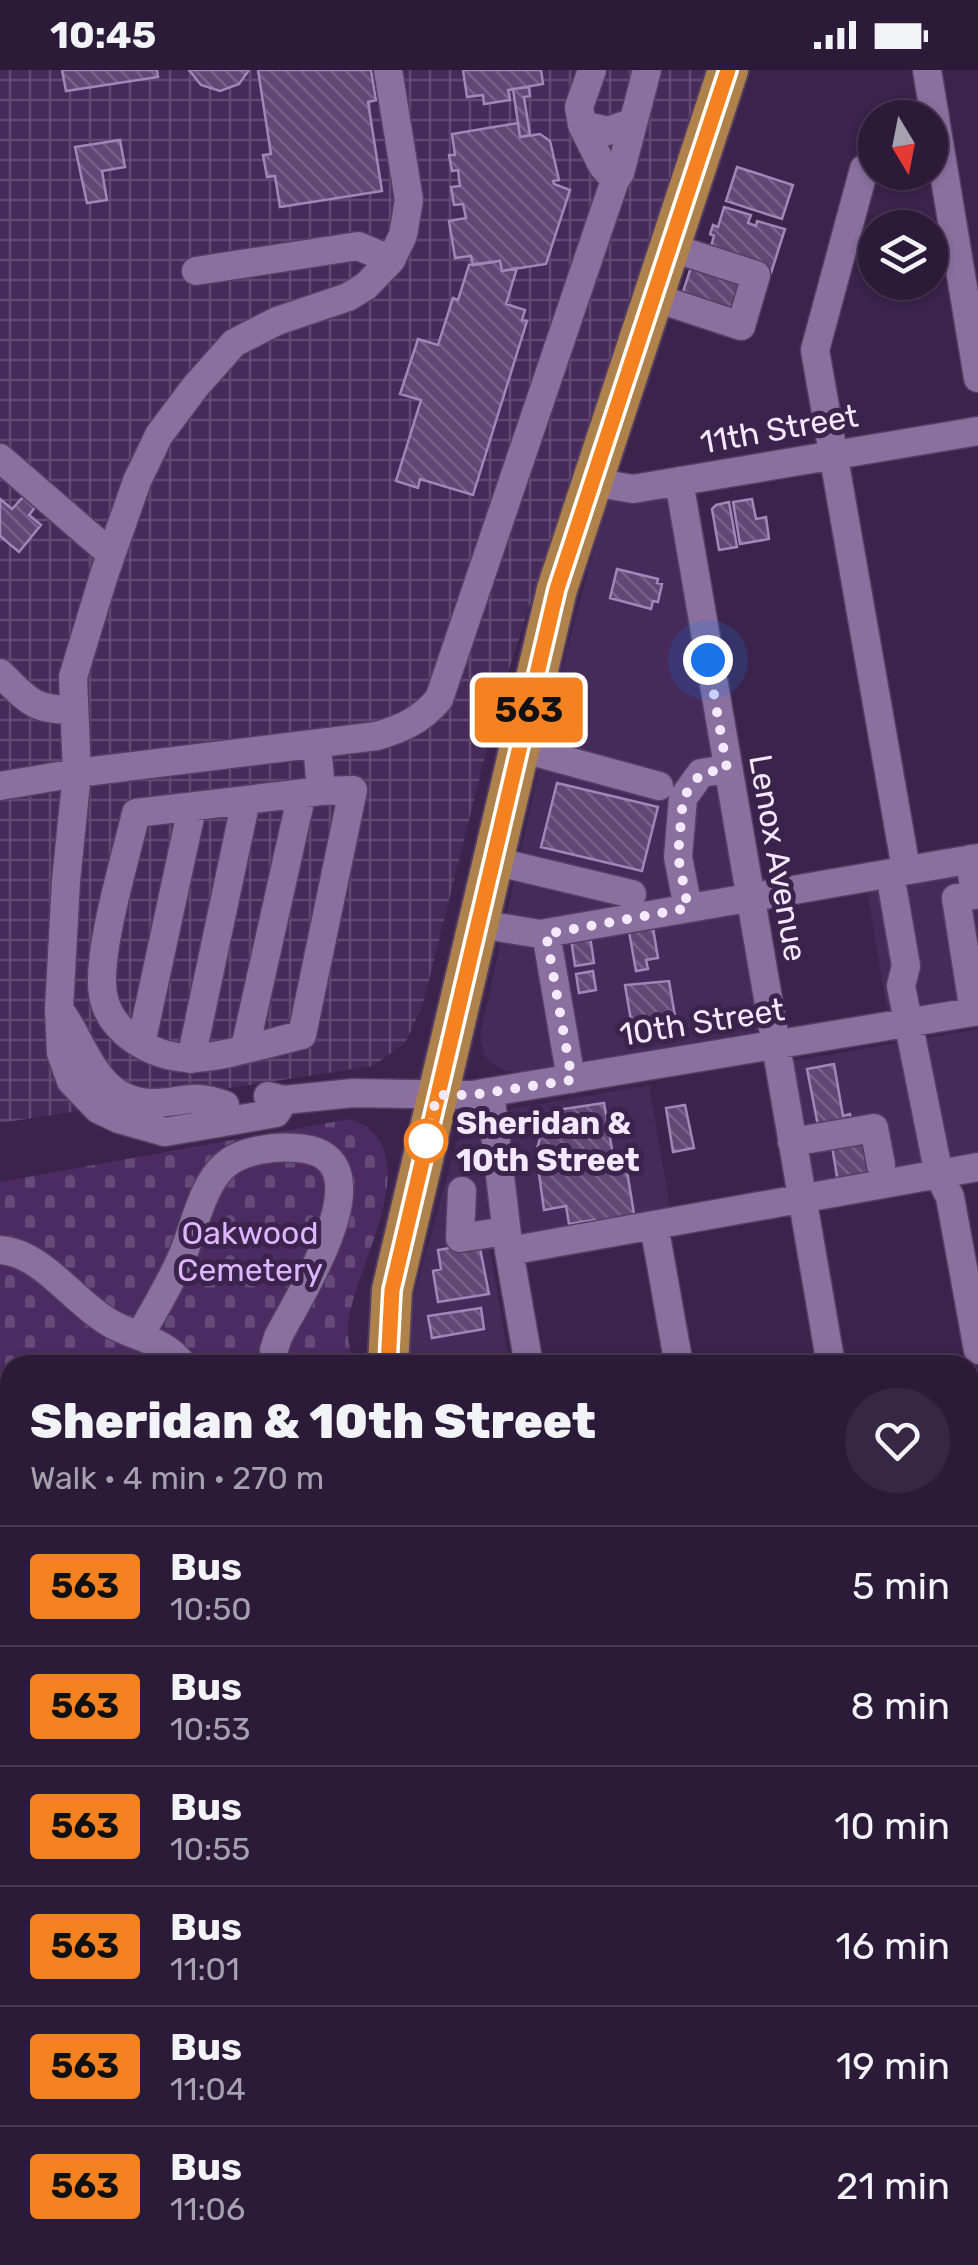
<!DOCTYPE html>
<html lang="en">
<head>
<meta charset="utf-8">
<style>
	body { margin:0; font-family:Rubik,sans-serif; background:#382744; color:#f1f3f6; height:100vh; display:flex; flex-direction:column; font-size:38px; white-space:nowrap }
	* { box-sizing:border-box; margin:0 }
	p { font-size:32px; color:#a6a1ae }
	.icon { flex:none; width:55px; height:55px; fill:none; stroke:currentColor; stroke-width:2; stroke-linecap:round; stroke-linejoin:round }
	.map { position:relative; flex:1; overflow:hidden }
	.panel { position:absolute; left:0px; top:1285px; width:980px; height:910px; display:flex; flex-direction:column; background:#2c1a39; border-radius:30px 30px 0 0; box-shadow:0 2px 8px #0004,0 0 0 2px #483853 }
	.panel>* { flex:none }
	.badge { padding:0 20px; border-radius:8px; font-size:35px; line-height:65px }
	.needle { width:65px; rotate:170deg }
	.controls { position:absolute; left:858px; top:30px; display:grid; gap:20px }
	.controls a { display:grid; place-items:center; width:90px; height:90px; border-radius:50%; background:#2c1a39; box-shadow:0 2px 8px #0004,0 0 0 2px #483853; font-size:50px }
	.you { position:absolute; width:50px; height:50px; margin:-25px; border:8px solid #fff; border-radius:50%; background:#1a73e8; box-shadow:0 0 0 15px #1a73e833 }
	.map>.badge { position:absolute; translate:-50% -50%; box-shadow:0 0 0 5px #fff }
	.round { display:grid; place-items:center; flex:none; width:105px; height:105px; border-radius:52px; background:#382744 }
	.head { display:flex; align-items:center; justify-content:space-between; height:170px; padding:0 30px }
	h1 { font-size:48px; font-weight:800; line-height:75px }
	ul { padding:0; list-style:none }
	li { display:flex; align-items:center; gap:30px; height:120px; padding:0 30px; border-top:2px solid #483853 }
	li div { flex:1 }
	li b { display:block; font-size:38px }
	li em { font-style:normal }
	li .badge { min-width:110px; font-weight:700; text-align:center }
	.status { display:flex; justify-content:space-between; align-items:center; height:70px; padding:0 50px; background:#2c1a39; direction:ltr }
	.status svg { height:28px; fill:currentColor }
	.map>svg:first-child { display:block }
	.built { fill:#462a59 }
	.industrial { fill:url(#industrial-grid) }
	.cemetery { fill:url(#cemetery-stones) }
	.building { fill:url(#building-back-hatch); stroke:#a186b7; stroke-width:2.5 }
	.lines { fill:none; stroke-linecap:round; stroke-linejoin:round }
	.minor-casing { stroke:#543f62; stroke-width:31 }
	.highway-casing { stroke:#543f62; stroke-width:44 }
	.minor { stroke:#8a6f9f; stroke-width:28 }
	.highway { stroke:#af824c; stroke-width:40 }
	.line-casing { stroke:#fff; stroke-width:22 }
	.line { stroke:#f58220; stroke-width:15 }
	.walk { stroke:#f3e8fd; stroke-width:10; stroke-dasharray:0 18 }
	.stop-dot { fill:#fff; stroke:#f58220; stroke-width:5 }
	.labels { text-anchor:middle; stroke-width:10; stroke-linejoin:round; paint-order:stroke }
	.street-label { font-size:32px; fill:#f3e8fd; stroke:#3b234c }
	.stop-label { font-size:32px; font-weight:bold; fill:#f3e8fd; stroke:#3b234c; text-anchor:start }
	.park-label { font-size:32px; fill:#deb5ff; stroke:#3b234c }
</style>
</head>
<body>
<div class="status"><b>10:45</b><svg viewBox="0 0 49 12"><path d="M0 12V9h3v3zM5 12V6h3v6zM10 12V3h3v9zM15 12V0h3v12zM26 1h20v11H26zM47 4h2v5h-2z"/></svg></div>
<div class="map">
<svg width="978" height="2195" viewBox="0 0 978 2195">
	<defs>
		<pattern id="industrial-grid" width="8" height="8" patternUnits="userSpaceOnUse" patternTransform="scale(2.5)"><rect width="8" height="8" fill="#462a59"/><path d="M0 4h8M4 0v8" fill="none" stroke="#614972"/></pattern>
		<pattern id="cemetery-stones" width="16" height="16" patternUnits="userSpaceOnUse" patternTransform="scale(2.5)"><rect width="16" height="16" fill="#4c2b63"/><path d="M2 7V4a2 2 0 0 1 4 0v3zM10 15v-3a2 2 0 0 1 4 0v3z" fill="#664a7a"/></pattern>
		<pattern id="building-back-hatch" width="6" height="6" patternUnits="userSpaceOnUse" patternTransform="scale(2.5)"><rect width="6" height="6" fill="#614774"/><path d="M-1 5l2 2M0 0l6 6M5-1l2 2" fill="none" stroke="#786289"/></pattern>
	</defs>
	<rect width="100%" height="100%" fill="#3b234c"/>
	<path class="built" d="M691,411L776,958L518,1002L505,1001L492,994L484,985L480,965L557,617L608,425Z
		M978,789V925L887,940L865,808Z
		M978,959V1095L804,1124L782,993Z
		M649,1015L672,1149L490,1180L510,1295H403L402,1269L457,1071L478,1054L512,1039Z"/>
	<path class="industrial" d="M0,0H705L499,630L423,934L405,973L373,996L0,1053Z"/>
	<path class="cemetery" d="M349,1049C356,1052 365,1055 370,1060C419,1102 351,1205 348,1256C347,1268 351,1283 353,1295H10V2185H407L408,2195H0V1112Z"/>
	<path class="building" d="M62,0H157L158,7L66,21Z
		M189,0H249L239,14L220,21L201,15Z
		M258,0H371L376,30L368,32L382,121L280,137L275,106L267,107L263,85L271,84Z
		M463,0H541L543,14L508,20L510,30L484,34L483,25L467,27Z
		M529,17L530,26L524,27L530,65L520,67L513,19Z
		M518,53L520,67L540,64L550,71L559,110L553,111L554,114L570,120L546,194L502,201L500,191L473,195L471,186L455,188L449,151L466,148L463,134L454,135L451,117L460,116L458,100L452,101L449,85H455L452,64Z
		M120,70L125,97L102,101L107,130L87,133L75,77Z
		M737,97L793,115L782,149L726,131Z
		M724,137L751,145L748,153L756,156L757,151L785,159L771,203L708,186L714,166L710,164L713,155L718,157Z
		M500,191L502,201L517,198L506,234L525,240L522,250L527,251L473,425L420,409L418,418L396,411L421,330L400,324L418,269L438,275L453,228L458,230L469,195Z
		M693,191L744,208L731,248L680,231Z
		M24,426L36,436L29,445L41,455L19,482L0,466V429L12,439Z
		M752,429L756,449L766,447L769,469L740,474L733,432Z
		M729,432L737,477L719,480L712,439L716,435Z
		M617,499L658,509L657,513L662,514L658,532L653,531L651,539L610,528Z
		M557,713L658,737L642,801L541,777Z
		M652,852L658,888L646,890L648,899L636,901L628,856Z
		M590,866L594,893L575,896L571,869Z
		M593,901L596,920L579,923L576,904Z
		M669,911L678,964L634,968L625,915Z
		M834,994L843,1046L850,1044L852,1055L819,1061L807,999Z
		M604,1033L614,1091L625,1089L635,1150L596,1156L595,1150L569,1154L566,1136L544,1140L536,1082L541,1065L554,1061L550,1041Z
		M685,1035L694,1078L673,1082L666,1038Z
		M867,1071L873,1107L838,1113L832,1076Z
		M479,1173L489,1224L438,1232L433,1201L441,1199L438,1180Z
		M481,1238L484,1259L432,1268L428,1246Z
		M466,2185H548L549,2190L518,2195H468Z"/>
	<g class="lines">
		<defs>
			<path id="minor" d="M592,0L579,37L582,55L608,61L631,53
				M927,0L978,308
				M582,55L602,95L615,110
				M875,97L864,99L815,280L906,799
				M196,201L358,176L391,190
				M653,227L741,256L756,205L669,177
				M0,388L111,484
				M679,411L831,1295
				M592,412L633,419L978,361
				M0,603C28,630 32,640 73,640
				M317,674L321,721L353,720L302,965C271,972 218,989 189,988C153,987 109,963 103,924C96,883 126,787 136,743L321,721
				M520,678L659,716
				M0,716L77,703L377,666C403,658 420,651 439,629L615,110L620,103L647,0
				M970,789L975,825L956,828L974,942
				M494,791L632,824
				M893,821L906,896L901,916L939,1105L950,1127L978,1280
				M688,838L678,787L683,728L701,703L727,699
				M479,854L540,864L978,788
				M546,863L571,1009
				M59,939C87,977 96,1034 155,1033C188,1032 191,1023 225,1035
				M141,974L192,738
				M245,978L302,723
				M191,989L246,730
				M490,1022L509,1181L529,1295
				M268,1026L284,1030L353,1023L472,1025L978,941
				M284,1030L276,1043L165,1062L119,1049L98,1039L71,1011L61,983L59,939L66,811L77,703L73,607L104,505L137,411L159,365L195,317L234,273L277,251L348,227L366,216L391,190L403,165L409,130L388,0
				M792,1072L874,1058L881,1095
				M462,1121L460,1168L506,1161
				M654,1155L679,1295
				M0,1180C43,1183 73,1232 110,1253C136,1268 163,1269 183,1295
				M509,1181L978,1097
				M140,1265C154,1241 168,1217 180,1191C194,1162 200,1117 225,1095C242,1080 275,1076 297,1078C393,1084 298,1227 278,1267L274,1280L275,1295
				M0,1416L10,1445
				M970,1478L978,1476
				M0,1726L10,1724
				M0,2080L10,2079
				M970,2090L978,2136
				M560,2185L561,2195
				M683,2185L685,2195
				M832,2185L834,2195
				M712,2195L771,2185"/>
			<path id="highway" d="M388,1295L392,1220L557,519L728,0
				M428,2185V2195"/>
		</defs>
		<use href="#minor" class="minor-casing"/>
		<use href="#highway" class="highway-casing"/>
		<use href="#minor" class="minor"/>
		<use href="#highway" class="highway"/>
	</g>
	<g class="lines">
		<defs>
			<path id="line" d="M388,1295L392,1220L557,519L728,0"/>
		</defs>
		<use href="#line" class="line-casing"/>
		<use href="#line" class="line"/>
		<path class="walk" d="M426,1071L437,1025H472L572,1010L546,864L688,838L678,786L683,728L701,703L727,699L708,590"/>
	</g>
	<circle class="stop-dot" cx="426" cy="1071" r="20"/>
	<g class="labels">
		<g class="street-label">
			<text transform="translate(779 359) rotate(-10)" y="11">11th Street</text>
			<text transform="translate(778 788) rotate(80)" y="11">Lenox Avenue</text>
			<text transform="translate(702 952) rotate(-9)" y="11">10th Street</text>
		</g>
		<g class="stop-label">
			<text x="456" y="1064">Sheridan &amp;<tspan x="456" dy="37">10th Street</tspan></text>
		</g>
		<g class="park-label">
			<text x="250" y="1174">Oakwood<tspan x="250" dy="37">Cemetery</tspan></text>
		</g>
	</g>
</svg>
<div class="controls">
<a><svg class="needle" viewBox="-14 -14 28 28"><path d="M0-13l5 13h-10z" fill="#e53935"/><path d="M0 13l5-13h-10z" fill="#a6a1ae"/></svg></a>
<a><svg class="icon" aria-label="layers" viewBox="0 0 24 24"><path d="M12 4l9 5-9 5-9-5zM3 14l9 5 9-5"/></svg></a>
</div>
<div class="you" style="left:708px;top:590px"></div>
<b class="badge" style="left:529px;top:640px;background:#f58220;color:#111">563</b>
<section class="panel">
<div class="head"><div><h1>Sheridan &amp; 10th Street</h1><p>Walk · 4 min · 270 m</p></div><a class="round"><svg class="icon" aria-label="heart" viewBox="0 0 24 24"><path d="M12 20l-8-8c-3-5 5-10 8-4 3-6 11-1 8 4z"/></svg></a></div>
<ul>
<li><span class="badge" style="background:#f58220;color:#111">563</span><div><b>Bus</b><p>10:50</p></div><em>5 min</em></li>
<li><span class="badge" style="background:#f58220;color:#111">563</span><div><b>Bus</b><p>10:53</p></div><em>8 min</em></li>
<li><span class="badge" style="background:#f58220;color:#111">563</span><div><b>Bus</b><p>10:55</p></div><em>10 min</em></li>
<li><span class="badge" style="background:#f58220;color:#111">563</span><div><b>Bus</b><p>11:01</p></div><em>16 min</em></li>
<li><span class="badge" style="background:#f58220;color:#111">563</span><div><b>Bus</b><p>11:04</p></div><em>19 min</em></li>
<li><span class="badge" style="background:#f58220;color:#111">563</span><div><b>Bus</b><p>11:06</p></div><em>21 min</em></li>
</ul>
</section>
</div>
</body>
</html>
